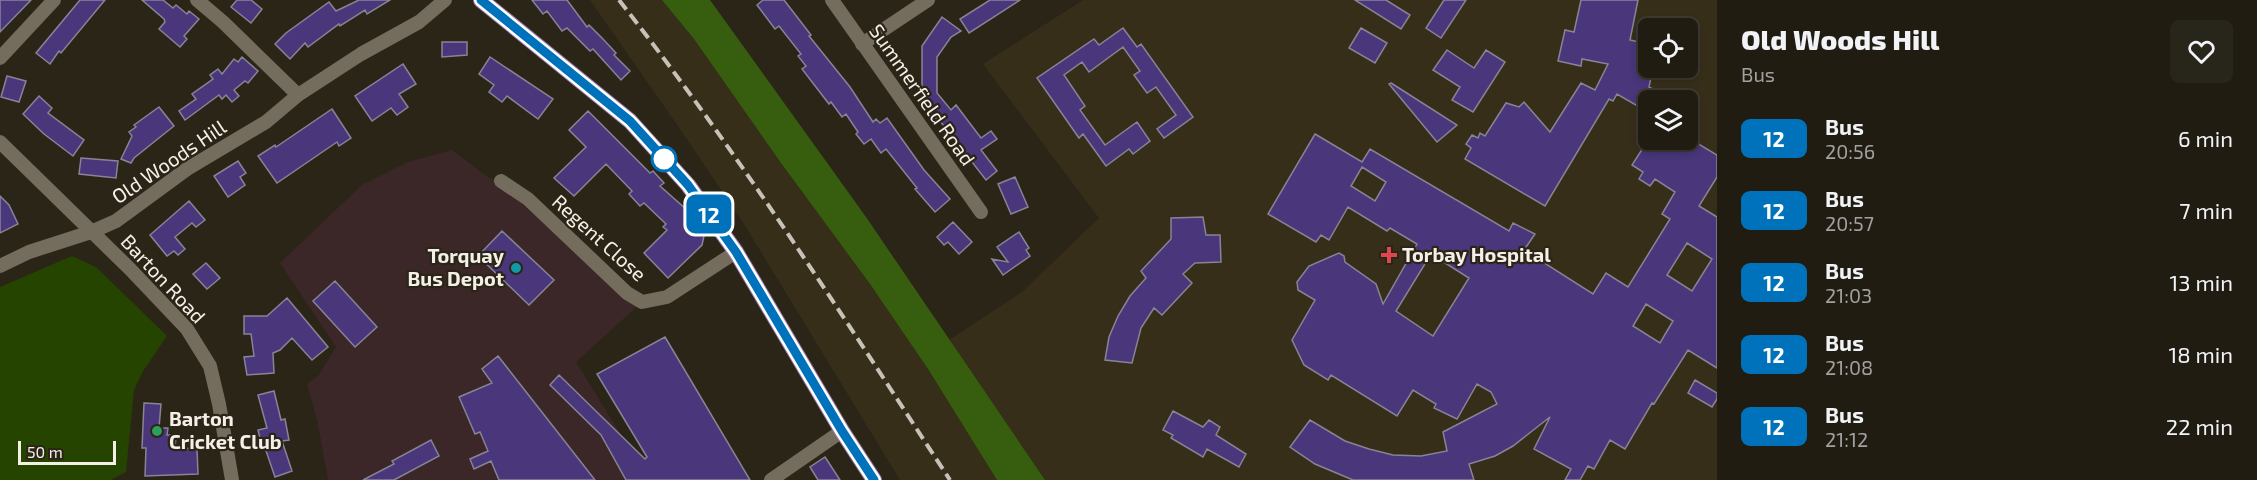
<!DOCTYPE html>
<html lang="en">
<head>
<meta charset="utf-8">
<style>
	body { margin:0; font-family:"Exo 2",sans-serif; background:#28251b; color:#f1f3f6; height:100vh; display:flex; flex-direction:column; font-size:22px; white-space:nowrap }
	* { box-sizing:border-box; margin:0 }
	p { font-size:20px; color:#a2a19f }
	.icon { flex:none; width:33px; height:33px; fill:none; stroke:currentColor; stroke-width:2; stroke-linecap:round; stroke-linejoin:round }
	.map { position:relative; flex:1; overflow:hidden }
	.details { display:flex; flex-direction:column; background:#201c12; width:540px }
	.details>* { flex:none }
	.badge { padding:0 12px; border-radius:9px; font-size:21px; line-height:39px }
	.buttons { position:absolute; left:1638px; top:18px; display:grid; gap:12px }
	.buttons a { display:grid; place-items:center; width:60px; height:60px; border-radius:9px; background:#201c12; box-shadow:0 3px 9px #0003,0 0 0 2px #3d3a32; font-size:30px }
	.scale { position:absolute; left:18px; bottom:15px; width:98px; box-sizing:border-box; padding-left:6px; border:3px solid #f4f0e7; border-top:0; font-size:16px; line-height:21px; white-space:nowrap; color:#f4f0e7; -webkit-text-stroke:4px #2b2518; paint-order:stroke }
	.map>.badge { position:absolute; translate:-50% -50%; box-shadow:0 0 0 3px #fff }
	.round { display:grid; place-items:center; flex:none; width:63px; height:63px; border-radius:9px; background:#28251b }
	.overview { display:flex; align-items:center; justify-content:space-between; height:102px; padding:0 24px }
	h1 { font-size:28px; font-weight:800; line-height:45px }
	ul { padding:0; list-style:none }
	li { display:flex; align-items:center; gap:18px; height:72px; padding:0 24px }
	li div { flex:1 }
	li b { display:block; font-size:22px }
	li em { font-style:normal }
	li .badge { min-width:66px; font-weight:700; text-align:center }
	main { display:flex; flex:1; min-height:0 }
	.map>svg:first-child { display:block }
	.industrial { fill:#3b2727 }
	.built { fill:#372e1a; fill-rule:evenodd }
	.green { fill:#244400 }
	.forest { fill:#375e0e }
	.building { fill:#49367b; stroke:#878495; stroke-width:1.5; fill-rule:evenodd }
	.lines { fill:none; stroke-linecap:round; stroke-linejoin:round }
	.minor { stroke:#746d5e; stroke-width:14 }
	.major { stroke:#9c7dab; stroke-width:16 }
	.rail { stroke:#c6c2b8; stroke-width:4; stroke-dasharray:12 6; stroke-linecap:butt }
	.line-casing { stroke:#fff; stroke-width:14 }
	.line { stroke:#0072bc; stroke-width:9 }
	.stop-dot { fill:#fff; stroke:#0072bc; stroke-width:3 }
	.health-dot { fill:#e0444e; stroke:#2b2518; stroke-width:2 }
	.culture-dot { fill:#0f9aa8; stroke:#2b2518; stroke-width:2 }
	.leisure-dot { fill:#2e9e5b; stroke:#2b2518; stroke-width:2 }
	.labels { text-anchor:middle; stroke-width:4.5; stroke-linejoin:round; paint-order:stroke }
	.street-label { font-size:20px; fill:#f4f0e7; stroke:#2b2518 }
	.poi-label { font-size:20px; font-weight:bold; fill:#f4f0e7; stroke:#2b2518; text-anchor:start }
</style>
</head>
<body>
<main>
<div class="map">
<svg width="1717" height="480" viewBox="0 0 1717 480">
	<rect width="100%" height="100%" fill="#2b2518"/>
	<path class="industrial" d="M452,150L489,178L501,181L642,302L576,362L649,480H328L317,419L307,384L319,375L336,347L280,263L362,185L408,162Z"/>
	<path class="built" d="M590,0H662L694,39L781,163L870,284L928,369L997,480H900L744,224L689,142Z
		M1083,0H1717V480H1045L949,340L1022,292L1099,218L983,64ZM1648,28H1688V68H1648ZM1648,100H1688V140H1648Z"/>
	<path class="green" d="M72,256L96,267L167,336L143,371L134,390L126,472L111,480H0V287Z"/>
	<path class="forest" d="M662,0H710L866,217L1045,480H997L928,369L870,284L781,163L694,39Z"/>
	<path class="building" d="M0,0H31L0,32Z
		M80,0H105L61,53L59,51L50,64L36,53Z
		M142,0H163L173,8L176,5L187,14L189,11L199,19L184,36L187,39L180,47L159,29L165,22L164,19Z
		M237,0H251L262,9L251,23L231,7Z
		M359,0H390L367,14L365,10L340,26L339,24L308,47L305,43L290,59L275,44L286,33L329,2L336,11Z
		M532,0H567L587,27L589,25L602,38L616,53L614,55L630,71L621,80L593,49L590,51L567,28L562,31L547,11L543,14Z
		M763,0H784L811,35L809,36L850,87L873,122L876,119L880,123L887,118L924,170L950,199L935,212L915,189L917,188L886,149L881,153L871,139L864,144L856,134L858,132L846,114L842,117L831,102L829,104L802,69L806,66L798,56L801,54L779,26L775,29L757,5Z
		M990,0H1020L969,33L960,19Z
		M1355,0H1386L1410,15L1401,29Z
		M1444,0H1466L1441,38L1426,28Z
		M1581,0H1638L1630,40L1648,44V68H1653L1649,87L1653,89L1641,108L1617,94L1613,101L1609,99L1545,206L1465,159L1471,148L1466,144L1472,135L1478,138L1480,133L1485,136L1506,103L1519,107L1524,102L1550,132L1581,83L1595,90L1608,64L1582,59L1581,66L1558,61L1565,30L1574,32Z
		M942,17L961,31L951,37L937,57V93L951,110L956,105L981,138L991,131L997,139L981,150L997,171L986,180L940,121L939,122L922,101V46Z
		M1123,28L1137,47L1141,44L1193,117L1164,138L1157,129L1176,115L1156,87L1147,93L1134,75L1140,71L1123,47L1089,72L1082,62L1064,75L1085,106L1080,110L1105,145L1137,122L1150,141L1133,154L1129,149L1106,166L1083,134L1079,138L1037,78L1094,39L1099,45Z
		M1361,28L1387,43L1375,63L1349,48Z
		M442,42H467V55L442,57Z
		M1447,50L1474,68L1486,50L1505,62L1473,112L1452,100L1460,87L1433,70Z
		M242,57L258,71L248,83L245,81L234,90L239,96L232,102L226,95L222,99L219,95L185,120L179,111L196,99L192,94L213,79L210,75L218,69L222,74L234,59L238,62Z
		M490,57L553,99L538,119L507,96L502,102L489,92L494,85L479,74Z
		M403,64L416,84L399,94L408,107L397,115L391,108L372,121L355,96Z
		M7,76L26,81L19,102L1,97Z
		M1391,83L1457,125L1437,142L1389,84Z
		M39,96L52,108L48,113L84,140L73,156L44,134L23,114Z
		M159,107L174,126L134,158L131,163L121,159L132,136L129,132L136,127L134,125Z
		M332,109L351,138L339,146L337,142L277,183L258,156L275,145L276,147Z
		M588,111L650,173L653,171L664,183L660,186L696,218L694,220L704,236L702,245L668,278L644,253L667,230L663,227L666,224L644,203L640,206L629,194L632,191L606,164L574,196L554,178L586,147L569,130Z
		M1315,134L1362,162L1370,149L1509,231L1513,223L1535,234L1524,250L1593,294L1606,273L1628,287L1670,219L1662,214L1675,192L1655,179L1650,186L1639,179L1643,172L1632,165L1648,140H1692L1717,155V177L1699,206L1717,217V368L1688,350L1654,404L1652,403L1625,449L1610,440L1594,469L1588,466L1580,480H1565L1571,469L1534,449L1550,417L1513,446L1495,456L1469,464L1474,480H1353L1315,464L1290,447L1310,420L1345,441L1369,449L1393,455L1421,456L1447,451L1443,432L1497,404L1491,392L1477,384L1457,419L1434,408L1436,404L1413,390L1397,416L1331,375L1328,380L1304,365L1292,340L1315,300L1298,290L1297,282L1309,266L1339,253L1344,256L1345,262L1376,284L1383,304L1417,244L1390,228L1387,231L1348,207L1329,240L1321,235L1316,242L1268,214ZM1362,167L1386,182L1375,201L1351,186ZM1687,243L1712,259L1692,291L1667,275ZM1431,254L1469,278L1433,336L1396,311ZM1646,304L1673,321L1660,343L1633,326Z
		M81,158L118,161L116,178L79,174Z
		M238,161L246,173L240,177L245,185L228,197L214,176Z
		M1015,177L1028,207L1011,214L998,184Z
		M0,196L9,205L18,224L0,233Z
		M189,201L205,220L196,227L192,223L175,237L185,249L178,255L174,251L167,256L150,235Z
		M1203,217L1206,235H1220L1221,262L1195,263L1183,274L1192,283L1162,315L1154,308L1141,328L1132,363L1105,360L1109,337L1118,316L1130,296L1146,278L1141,271L1171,239V218Z
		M953,222L972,242L959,254L948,242L944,245L937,237Z
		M502,231L554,280L529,305L478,256Z
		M1019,232L1029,248L1026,250L1030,256L1003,275L992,259L1008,262L997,247Z
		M206,263L220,278L207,289L193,274Z
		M335,281L377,327L355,347L313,301Z
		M287,298L328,347L312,360L292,338L280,350L273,353L274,373L247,375L244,357L254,356L251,334H244V316H267Z
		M665,337L750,480H626L601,435L550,385L559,375L645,459L647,457L597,374Z
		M498,356L595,480H499L491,461L474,469L470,459L488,451L480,432L475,434L459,397L492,383L482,369Z
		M1695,380L1717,393V399L1712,407L1688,393Z
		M274,391L281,420L285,419L289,440L282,441L292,471L275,477L264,445L262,446L258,430L267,428L258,395Z
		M144,403L161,404L159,428H168L167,435H176L175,449L197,448L198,474L145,476L146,448H142Z
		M1173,411L1203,427L1209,420L1220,427L1216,435L1246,454L1239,467L1207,449L1203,457L1171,438L1173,435L1163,430Z
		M431,440L439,456L394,480H363L394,464L392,461Z
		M825,457L840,480H818L810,467Z"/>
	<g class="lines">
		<path class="minor" d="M197,0L223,22L298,95
			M832,0L981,212
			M862,44L928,0
			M0,58L54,0
			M0,142L130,269L187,329L210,366L219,404L232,480
			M501,181L528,199L627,293L642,302L667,297L736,252
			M0,266L29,252L91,232L116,221L187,169L266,122L298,95L361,54L419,22L445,0
			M771,480L842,431"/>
		<path class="major" d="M481,0L630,121L688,185L736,252L842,431L874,480"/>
		<path class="rail" d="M619,0C739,153 844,318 950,480"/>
	</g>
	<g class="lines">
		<defs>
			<path id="line" d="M481,0L630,121L688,185L736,252L842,431L874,480"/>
		</defs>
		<use href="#line" class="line-casing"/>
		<use href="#line" class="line"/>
	</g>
	<circle class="stop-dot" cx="664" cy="159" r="12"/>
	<path class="health-dot" d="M1386 246h6v6h6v6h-6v6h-6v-6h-6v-6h6z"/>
	<circle class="culture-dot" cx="516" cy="268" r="6"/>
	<circle class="leisure-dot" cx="157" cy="431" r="6"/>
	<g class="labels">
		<g class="street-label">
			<text transform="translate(922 95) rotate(55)" y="7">Summerfield Road</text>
			<text transform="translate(169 162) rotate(-34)" y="7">Old Woods Hill</text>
			<text transform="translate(599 238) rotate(42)" y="7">Regent Close</text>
			<text transform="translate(163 279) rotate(47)" y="7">Barton Road</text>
		</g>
		<g class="poi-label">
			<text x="1402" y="262">Torbay Hospital</text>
			<text x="504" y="263" text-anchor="end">Torquay<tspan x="504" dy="23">Bus Depot</tspan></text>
			<text x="169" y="426">Barton<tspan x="169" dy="23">Cricket Club</tspan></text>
		</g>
	</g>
</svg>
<div class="buttons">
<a><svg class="icon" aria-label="locate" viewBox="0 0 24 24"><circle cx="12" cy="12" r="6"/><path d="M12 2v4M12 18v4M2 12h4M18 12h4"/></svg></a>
<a><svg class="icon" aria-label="layers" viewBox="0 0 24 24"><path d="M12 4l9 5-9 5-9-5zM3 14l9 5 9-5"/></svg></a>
</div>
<div class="scale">50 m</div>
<b class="badge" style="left:709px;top:214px;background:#0072bc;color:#fff">12</b>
</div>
<section class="details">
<div class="overview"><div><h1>Old Woods Hill</h1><p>Bus</p></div><a class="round"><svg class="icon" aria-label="heart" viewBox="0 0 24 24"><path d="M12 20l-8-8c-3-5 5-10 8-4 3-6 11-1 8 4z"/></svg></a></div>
<ul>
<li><span class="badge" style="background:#0072bc;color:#fff">12</span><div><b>Bus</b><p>20:56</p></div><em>6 min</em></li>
<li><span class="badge" style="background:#0072bc;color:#fff">12</span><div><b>Bus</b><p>20:57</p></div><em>7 min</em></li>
<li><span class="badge" style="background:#0072bc;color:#fff">12</span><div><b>Bus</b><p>21:03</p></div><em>13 min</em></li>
<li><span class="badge" style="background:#0072bc;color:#fff">12</span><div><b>Bus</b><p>21:08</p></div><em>18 min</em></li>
<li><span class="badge" style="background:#0072bc;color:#fff">12</span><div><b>Bus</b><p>21:12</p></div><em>22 min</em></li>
</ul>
</section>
</main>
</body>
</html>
